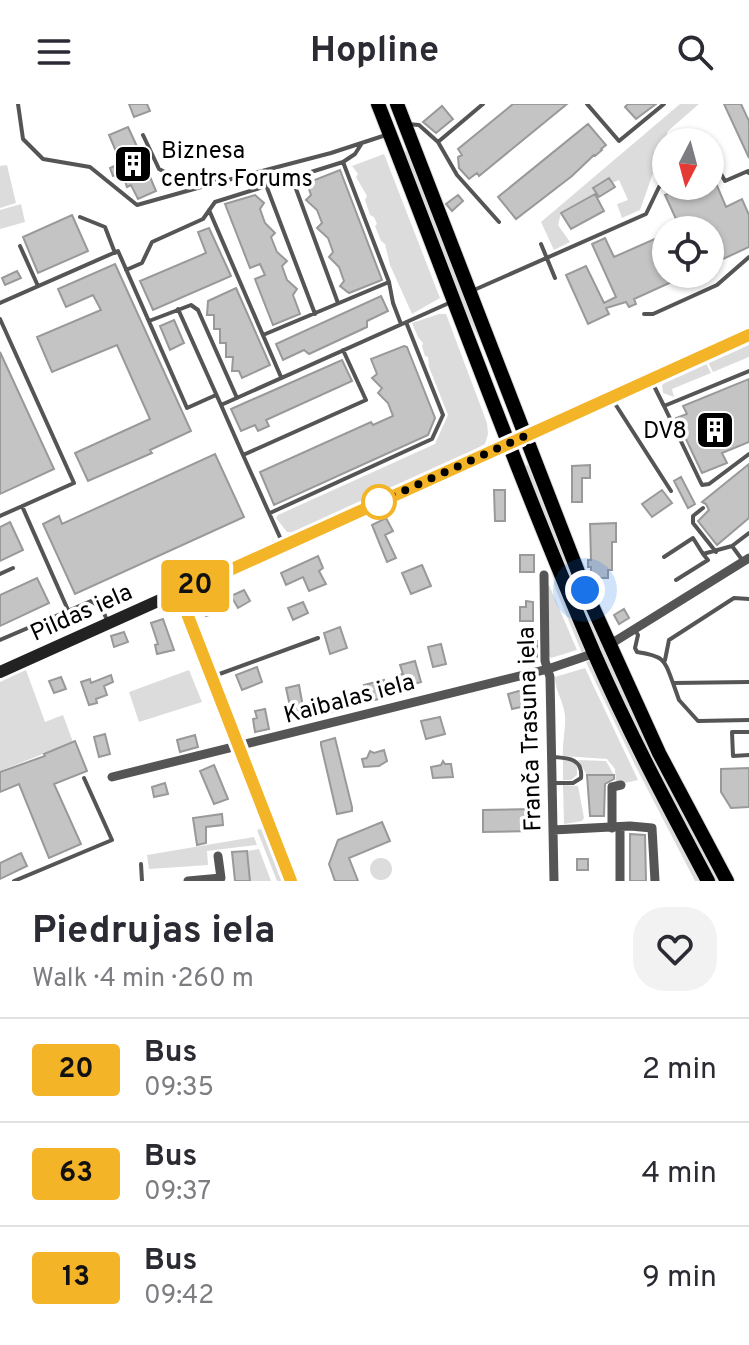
<!DOCTYPE html>
<html lang="en">
<head>
<meta charset="utf-8">
<style>
	body { margin:0; font-family:Overpass,sans-serif; background:#f2f2f3; color:#2b2b33; height:100vh; display:flex; flex-direction:column; font-size:30px; white-space:nowrap }
	* { box-sizing:border-box; margin:0 }
	p { font-size:26px; color:#7c7c81 }
	.icon { flex:none; width:44px; height:44px; fill:none; stroke:currentColor; stroke-width:2; stroke-linecap:round; stroke-linejoin:round }
	.map { position:relative; height:777px; overflow:hidden }
	.panel { display:flex; flex-direction:column; background:#fff; flex:1 }
	.panel>* { flex:none }
	.badge { padding:0 16px; border-radius:6px; font-size:28px; line-height:52px }
	.needle { width:52px; rotate:186deg }
	.tools { position:absolute; left:652px; top:24px; display:grid; gap:16px }
	.tools a { display:grid; place-items:center; width:72px; height:72px; border-radius:50%; background:#fff; box-shadow:0 2px 6px #0004; font-size:40px }
	.you { position:absolute; width:40px; height:40px; margin:-20px; border:6px solid #fff; border-radius:50%; background:#1a73e8; box-shadow:0 0 0 12px #1a73e833 }
	.map>.badge { position:absolute; translate:-50% -50%; box-shadow:0 0 0 4px #fff }
	.round { display:grid; place-items:center; flex:none; width:84px; height:84px; border-radius:32px; background:#f2f2f3 }
	.overview { display:flex; align-items:center; justify-content:space-between; height:136px; padding:0 32px }
	h1 { font-size:38px; font-weight:700; line-height:60px }
	ul { padding:0; list-style:none }
	li { display:flex; align-items:center; gap:24px; height:104px; padding:0 32px; border-top:2px solid #e1e1e2 }
	li div { flex:1 }
	li b { display:block; font-size:30px }
	li em { font-style:normal }
	li .badge { min-width:88px; font-weight:700; text-align:center }
	header { display:flex; justify-content:space-between; align-items:center; height:104px; padding:0 32px; background:#fff; font-size:36px; font-weight:700 }
	.map>svg:first-child { display:block }
	.green { fill:#dcdcdc }
	.building { fill:#c4c4c4; stroke:#999; stroke-width:2 }
	.lines { fill:none; stroke-linecap:round; stroke-linejoin:round }
	.primary-casing { stroke:#dbdbdb; stroke-width:16 }
	.lane { stroke:#555; stroke-width:4 }
	.street { stroke:#555; stroke-width:9 }
	.secondary { stroke:#222; stroke-width:12 }
	.primary { stroke:#000; stroke-width:14 }
	.line-casing { stroke:#fff; stroke-width:18 }
	.line { stroke:#f4b427; stroke-width:12 }
	.walk { stroke:#000; stroke-width:8; stroke-dasharray:0 14.4 }
	.stop-dot { fill:#fff; stroke:#f4b427; stroke-width:4 }
	.labels { text-anchor:middle; stroke-width:7; stroke-linejoin:round; paint-order:stroke }
	.poi-label { font-size:24px; fill:#000; stroke:#fff; text-anchor:start }
	.street-label { font-size:24px; fill:#000; stroke:#fff }
</style>
</head>
<body>
<header><svg class="icon" aria-label="menu" viewBox="0 0 24 24"><path d="M4 6h16M4 12h16M4 18h16"/></svg>Hopline<svg class="icon" aria-label="search" viewBox="0 0 24 24"><circle cx="10" cy="10" r="6"/><path d="M15 15l6 6"/></svg></header>
<div class="map">
<svg width="749" height="777" viewBox="0 0 749 777">
	<rect width="100%" height="100%" fill="#fff"/>
	<path class="green" d="M680,0H699L668,27L640,106L622,114L617,100L628,96L619,76L612,79L609,74L594,83L597,89L561,109L558,121L570,138L554,146L541,118Z
		M410,46L489,255L464,205L404,48Z
		M384,50L440,194L412,210L390,161L385,140L381,137L375,122L377,120L374,113L370,111L365,96L367,92L356,73L358,70L352,62Z
		M7,61L16,99L0,104V62Z
		M21,100L25,118L0,125V106Z
		M439,210H446L487,319L488,330L485,340L478,344L479,347L397,383L387,386L385,384L371,390L372,394L367,397L298,429L287,428L276,414L278,411L435,340L448,311L429,263L428,253L425,252L422,242L423,239L418,233L412,219Z
		M749,240V253L713,268L708,258Z
		M706,259L711,269L672,285L674,293L663,289L662,281L667,276Z
		M528,361L550,418L720,777H714C666,683 617,589 576,492C557,449 542,405 525,362Z
		M542,431L586,545L582,549L556,486Z
		M549,481L577,546L551,554L548,551L547,483Z
		M591,557L703,777H695L635,661L586,558Z
		M585,564L638,676L616,681L615,665L607,655L563,652C562,638 566,625 565,612C564,598 555,587 555,573Z
		M26,566L45,618L63,611L73,638L0,667V578Z
		M189,566L202,598L139,618L129,588Z
		M563,656L573,657L577,661V671L571,676H563Z
		M578,656L606,657L614,671H587Z
		M563,681L578,682L584,714L582,717L564,720Z
		M263,724L283,777H277L257,726Z
		M254,733L257,741L207,747L208,761L149,765L147,751Z
		M259,745L271,777H250L247,747Z
		M370 765a11 11 0 1 1 22 0a11 11 0 1 1-22 0Z"/>
	<path class="building" d="M129,0H147L150,7L134,13Z
		M513,0H567L479,72L477,69L469,75L459,64L458,53L462,51L458,45Z
		M628,0H656L636,15L625,3Z
		M724,0H741L749,17V54Z
		M442,2L453,15L436,29L423,18Z
		M588,20L606,41L601,45L602,46L595,52L594,51L572,72L516,115L498,93Z
		M128,23L140,49L144,48L148,59L145,61L156,87L138,95L131,81L127,83L122,68L113,72L110,64L121,59L109,31Z
		M710,65L726,103L742,95L749,111V143L710,161V126H681L665,91L686,82H710Z
		M340,66L382,176L349,189L340,182L344,177L339,163L329,153L333,148L328,134L317,124L322,119L317,106L306,96L311,91L307,79Z
		M609,74L615,83L599,93L593,84Z
		M595,90L604,107L571,125L561,109Z
		M255,91L264,99L260,105L265,119L275,129L271,133L277,148L287,157L282,162L287,176L297,185L293,191L300,210L273,221L255,175L265,171L260,160L250,164L225,100Z
		M458,91L463,97L452,107L446,100Z
		M72,111L88,147L38,169L23,133Z
		M209,124L231,172L153,206L140,177L206,149L198,128Z
		M666,130V170H689L634,195L636,200L629,203L626,198L606,204L609,210L588,220L566,171L586,162L604,199L616,193L592,140L605,134L614,153Z
		M115,160L191,327L150,346L152,349L88,377L75,349L150,315L117,241L52,268L37,233L101,206L93,191L66,203L58,185Z
		M17,167L21,174L5,181L2,174Z
		M236,184L270,261L242,274L239,267H232L233,253H226V239H220V225H214V211H207L208,197Z
		M381,192L388,207L367,217V223L309,250L304,246L283,256L276,240Z
		M174,216L184,239L170,246L160,222Z
		M404,242L407,243L435,314L428,331L274,401L260,368L371,318L373,321L393,312L388,299L378,289L382,284L372,274L377,270L371,255Z
		M0,248L54,365L0,390Z
		M342,256L352,277L266,316L269,322L258,327L255,321L241,327L231,305Z
		M749,275V338L722,349L727,359L702,369L676,314L687,310L683,302Z
		M215,350L244,413L75,490L43,420L59,412L62,420Z
		M749,360V414L717,441L698,417L709,406L706,400L702,398Z
		M590,361V374H582V398H572V362Z
		M681,373L695,400L688,404L674,377Z
		M494,386H505V417H495Z
		M662,386L672,399L652,413L642,400Z
		M386,414L393,427L385,431L396,454L387,458L372,421Z
		M10,418L23,446L0,457V423Z
		M616,419V438H612V466H608V474H591V463H588V456H591L590,420Z
		M520,451H534V468H520Z
		M318,452L323,464L319,467L326,480L309,487L303,473L286,481L281,469Z
		M422,461L431,482L411,490L402,469Z
		M37,474L49,499L0,522V491Z
		M244,486L250,497L238,504L231,492Z
		M217,496L221,507L206,512L202,501Z
		M526,497L533,498V517H520V503H526Z
		M303,498L308,509L293,516L288,504Z
		M624,505L629,514L619,520L614,511Z
		M163,515L174,546L157,550L155,541L158,540L151,519Z
		M340,523L347,544L330,550L324,529Z
		M124,528L128,538L114,543L111,532Z
		M525,537H537V553L525,557Z
		M441,540L446,560L433,563L428,543Z
		M415,557L421,578L406,582L408,587L319,611L316,600L365,588L364,581L384,576L385,581L400,577L398,571L403,570L400,561Z
		M257,563L262,578L242,586L236,571Z
		M111,571L113,578L104,582L107,591L96,595L97,599L89,601L81,578L90,575L91,579Z
		M61,573L66,585L54,589L49,577Z
		M299,581L305,614L293,616L286,584Z
		M526,585L530,601L512,605L508,590Z
		M265,605L269,625L255,628L253,615L257,614L255,607Z
		M440,613L445,630L426,635L421,617Z
		M105,630L110,650L99,653L94,633Z
		M195,631L198,643L180,648L177,636Z
		M335,634L352,703V707L337,710L321,641V638Z
		M75,637L87,667L54,680L81,740L49,754L19,680L0,688V668L45,652L44,650Z
		M384,646L387,657L379,662L364,663L362,655L367,654L370,647L374,649Z
		M443,657L445,660H451L453,673L433,674L431,663L441,661Z
		M214,661L228,695L214,700L200,667Z
		M749,664V703L731,704L721,688V665Z
		M587,671H614V675L605,680L604,712H590Z
		M165,679L168,690L154,693L152,683Z
		M533,705V727L483,728V706Z
		M222,710L223,721L206,723V739L197,741L193,714Z
		M382,718L390,737L349,754L358,777H335L329,760L338,736Z
		M630,730L645,731L646,777H630Z
		M247,747L250,777H235L232,748Z
		M21,749L27,762L0,775V759Z
		M577,755H588V766H577Z"/>
	<g class="lines">
		<defs>
			<path id="primary" d="M378,0C450,183 516,368 594,549C628,627 668,702 708,777
				M397,0L585,486L659,649L727,777"/>
		</defs>
		<use href="#primary" class="primary-casing"/>
		<path class="lane" d="M18,0L23,35L43,55L90,63L137,101L219,78
			M587,0L619,37L664,0
			M407,20L419,21L438,38L483,0
			M143,31L159,65L171,71L224,77L331,49L386,31
			M438,38L457,71L499,118
			M343,58L389,178L393,199L401,220
			M710,58L713,56L725,77L748,67L749,69
			M292,74L338,199
			M266,81L315,210
			M209,106L281,273
			M80,113L105,123L115,149
			M541,140L555,174
			M20,142L38,182
			M126,166L142,159L152,138L203,115L215,98L343,58L355,50L362,39
			M474,186L646,110L659,83L666,79
			M0,199L118,147L187,304L216,291
			M178,205L221,301
			M644,210H653L717,181L749,153
			M0,215L74,379L0,412
			M149,217L191,201L198,206L237,294
			M263,231L389,178
			M343,246L366,296L243,351L221,301L449,199
			M651,276L664,302L749,267
			M612,295L671,387
			M664,302L702,381L709,380L749,350
			M243,351L283,440
			M22,402L68,506
			M703,404L693,412V419L716,448
			M270,409L432,335L443,311L406,218
			M664,453L693,434L703,450L732,442
			M743,457L732,442L749,429
			M0,470L13,464
			M676,476L708,456L703,450
			M635,526L638,531L635,544L637,548C664,552 664,555 673,579L749,578
			M0,536L91,497L102,505L108,518
			M665,556L669,536L734,494L749,495
			M214,572L318,534
			M673,579L679,596L698,617L749,616
			M749,628H732L733,652L749,651
			M553,679H573L581,674C583,655 569,654 554,653
			M141,760L142,777
			M14,777L112,736L84,674"/>
		<path class="street" d="M525,332L749,231
			M544,471L545,557L550,573L554,777
			M609,541L749,454
			M112,673L548,565L595,549
			M612,724V683L621,681
			M620,724V777
			M553,726L630,722L652,724L655,777
			M188,777L221,774L218,752"/>
		<path class="secondary" d="M179,489L291,777
			M0,568L525,332"/>
		<use href="#primary" class="primary"/>
	</g>
	<g class="lines">
		<defs>
			<path id="line" d="M291,777L179,489L749,231"/>
		</defs>
		<use href="#line" class="line-casing"/>
		<use href="#line" class="line"/>
		<path class="walk" d="M379,398L525,332L585,486"/>
	</g>
	<defs>
		<symbol id="building-square" viewBox="-11 -11 22 22"><rect x="-9" y="-9" width="18" height="18" rx="4" fill="#000" stroke="#fff"/><path d="M-4-6H4V6H1V3H-1V6H-4ZM-2.5-4.3h1.7v1.8h-1.7ZM.8-4.3h1.7v1.8H.8ZM-2.5-1h1.7V.8h-1.7ZM.8-1h1.7V.8H.8Z" fill="#fff"/></symbol>
	</defs>
	<g fill-rule="evenodd">
		<use href="#building-square" x="111" y="38" width="44" height="44"/>
		<use href="#building-square" x="693" y="304" width="44" height="44"/>
	</g>
	<circle class="stop-dot" cx="379" cy="398" r="16"/>
	<g class="labels">
		<g class="poi-label">
			<text x="161" y="54">Biznesa<tspan x="161" dy="28">centrs Forums</tspan></text>
			<text x="687" y="334" text-anchor="end">DV8</text>
		</g>
		<g class="street-label">
			<text transform="translate(81 508) rotate(-24)" y="8">Pildas iela</text>
			<text transform="translate(349 594) rotate(-15)" y="8">Kaibalas iela</text>
			<text transform="translate(529 625) rotate(-92)" y="8">Franča Trasuna iela</text>
		</g>
	</g>
</svg>
<div class="tools">
<a><svg class="needle" viewBox="-14 -14 28 28"><path d="M0-13l5 13h-10z" fill="#e53935"/><path d="M0 13l5-13h-10z" fill="#7c7c81"/></svg></a>
<a><svg class="icon" aria-label="locate" viewBox="0 0 24 24"><circle cx="12" cy="12" r="6"/><path d="M12 2v4M12 18v4M2 12h4M18 12h4"/></svg></a>
</div>
<div class="you" style="left:585px;top:486px"></div>
<b class="badge" style="left:195px;top:482px;background:#f4b427;color:#111">20</b>
</div>
<section class="panel">
<div class="overview"><div><h1>Piedrujas iela</h1><p>Walk · 4 min · 260 m</p></div><a class="round"><svg class="icon" aria-label="heart" viewBox="0 0 24 24"><path d="M12 20l-8-8c-3-5 5-10 8-4 3-6 11-1 8 4z"/></svg></a></div>
<ul>
<li><span class="badge" style="background:#f4b427;color:#111">20</span><div><b>Bus</b><p>09:35</p></div><em>2 min</em></li>
<li><span class="badge" style="background:#f4b427;color:#111">63</span><div><b>Bus</b><p>09:37</p></div><em>4 min</em></li>
<li><span class="badge" style="background:#f4b427;color:#111">13</span><div><b>Bus</b><p>09:42</p></div><em>9 min</em></li>
</ul>
</section>
</body>
</html>
